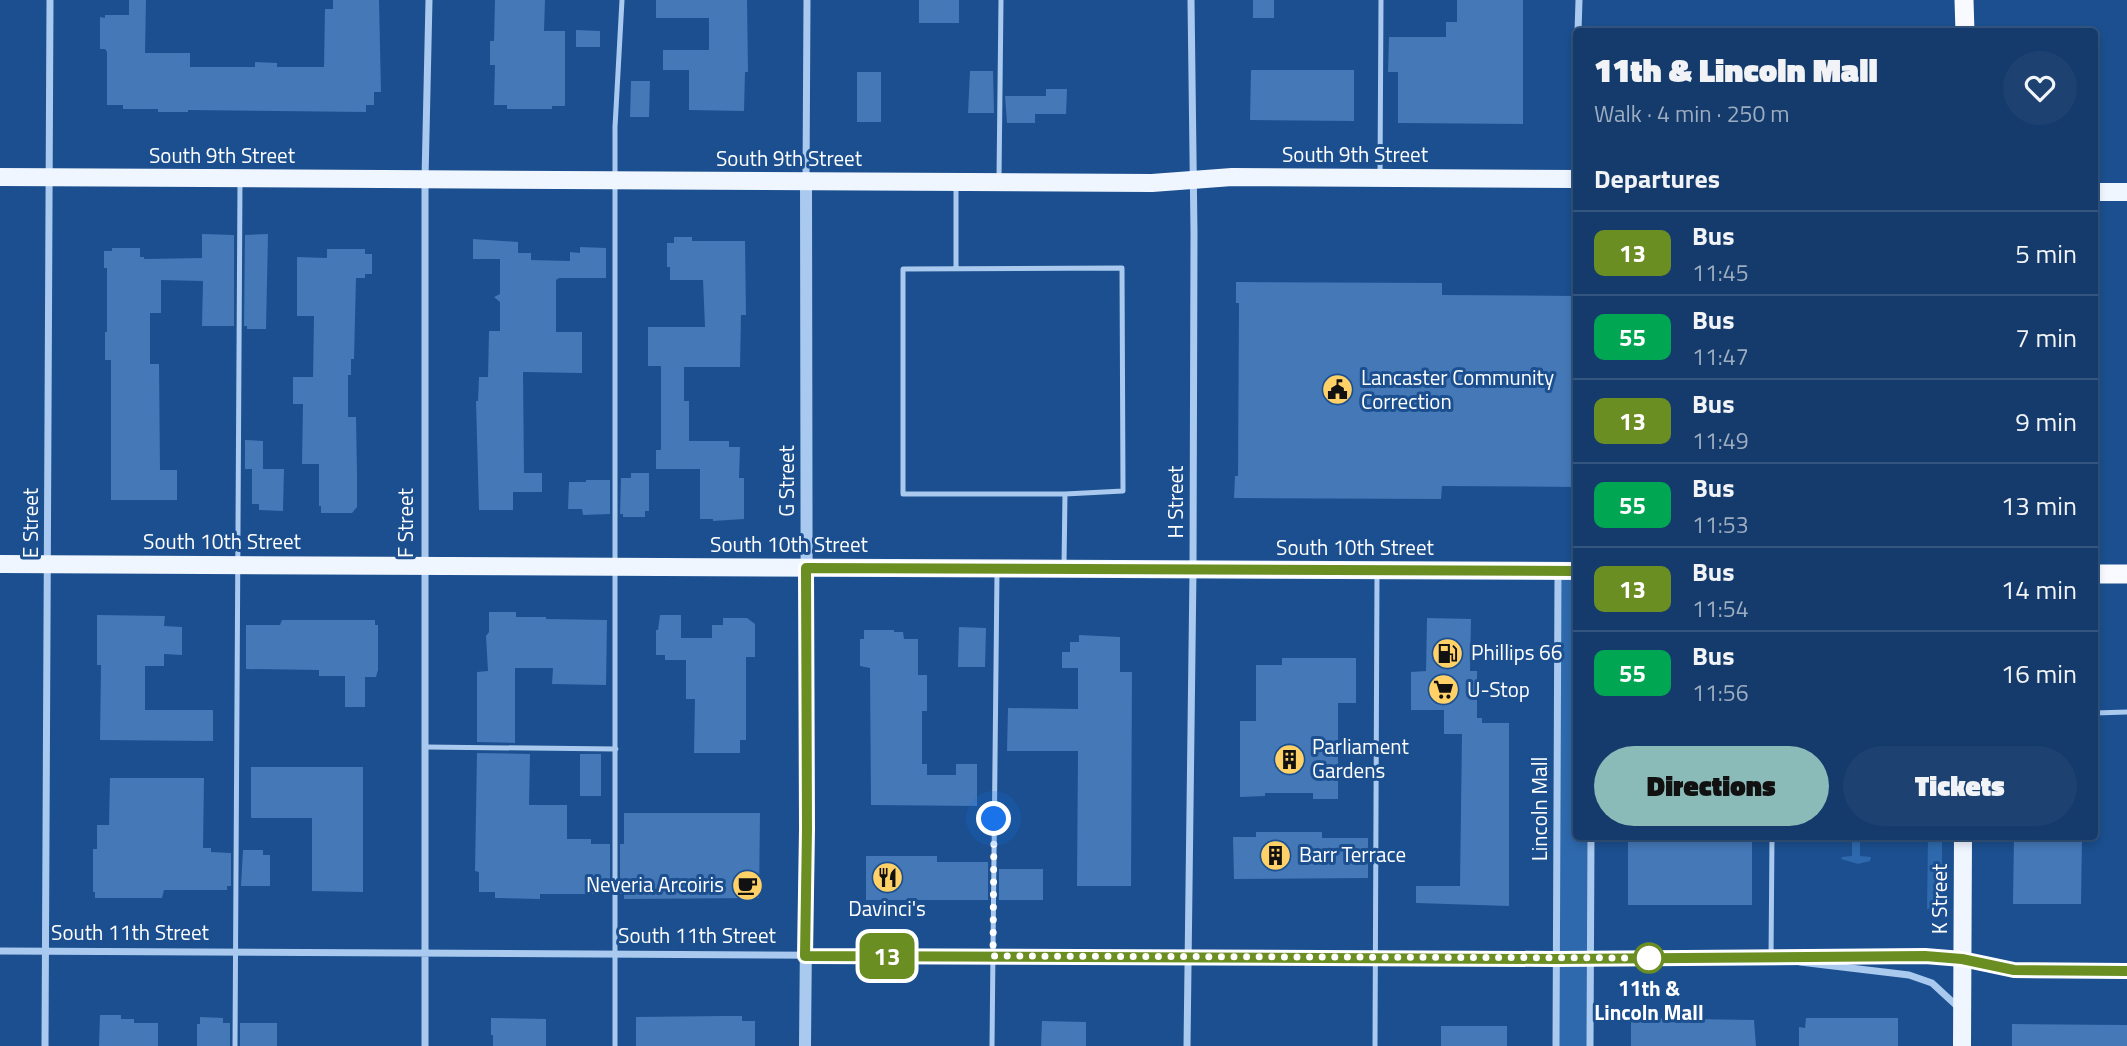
<!DOCTYPE html>
<html lang="en">
<head>
<meta charset="utf-8">
<style>
	body { margin:0; font-family:"Titillium Web",sans-serif; background:#1d4271; color:#f1f3f6; height:100vh; display:flex; flex-direction:column; font-size:26px; white-space:nowrap }
	* { box-sizing:border-box; margin:0 }
	p { font-size:23px; color:#9dadc1 }
	.icon { flex:none; width:38px; height:38px; fill:none; stroke:currentColor; stroke-width:2; stroke-linecap:round; stroke-linejoin:round }
	.map { position:relative; flex:1; overflow:hidden }
	.drawer { position:absolute; left:1573px; top:28px; width:525px; height:812px; display:flex; flex-direction:column; background:#143b6b; border-radius:7px; box-shadow:0 4px 10px #0003,0 0 0 2px #33557e }
	.drawer>* { flex:none }
	.badge { padding:0 14px; border-radius:10px; font-size:24px; line-height:46px }
	.you { position:absolute; width:35px; height:35px; margin:-18px; border:5px solid #fff; border-radius:50%; background:#1a73e8; box-shadow:0 0 0 10px #1a73e833 }
	.map>.badge { position:absolute; translate:-50% -50%; box-shadow:0 0 0 4px #fff }
	h2 { padding:0 21px; font-size:26px; line-height:63px }
	.round { display:grid; place-items:center; flex:none; width:74px; height:74px; border-radius:37px; background:#1d4271 }
	.head { display:flex; align-items:center; justify-content:space-between; height:119px; padding:0 21px }
	h1 { font-size:33px; font-weight:800; line-height:52px }
	.action { display:flex; gap:14px; margin-top:auto; padding:14px 21px }
	.action a { flex:1; height:80px; border-radius:42px; background:#8bbbb9; color:#111; font-size:28px; font-weight:800; line-height:80px; text-align:center }
	.action a+a { background:#1d4271; color:#f1f3f6 }
	ul { padding:0; list-style:none }
	li { display:flex; align-items:center; gap:21px; height:84px; padding:0 21px; border-top:2px solid #33557e }
	li div { flex:1 }
	li b { display:block; font-size:26px }
	li em { font-style:normal }
	li .badge { min-width:77px; font-weight:700; text-align:center }
	.map>svg:first-child { display:block }
	.green { fill:#2e69ad }
	.building { fill:#4478b7 }
	.lines { fill:none; stroke-linecap:round; stroke-linejoin:round }
	.service { stroke:#a9c9ee; stroke-width:5 }
	.minor { stroke:#a9c9ee; stroke-width:7 }
	.tertiary { stroke:#a9c9ee; stroke-width:12 }
	.primary { stroke:#f0f6ff; stroke-width:18 }
	.trunk { stroke:#f8faff; stroke-width:19 }
	.line-casing { stroke:#fff; stroke-width:16 }
	.line { stroke:#6b8e23; stroke-width:10 }
	.walk { stroke:#fff; stroke-width:7; stroke-dasharray:0 12.6 }
	.stop-dot { fill:#fff; stroke:#6b8e23; stroke-width:3.5 }
	.labels { text-anchor:middle; stroke-width:6; stroke-linejoin:round; paint-order:stroke }
	.street-label { font-size:21px; fill:#fff; stroke:#1b4f8f }
	.poi-label { font-size:21px; fill:#fff; stroke:#1b4f8f; text-anchor:start }
	.stop-label { font-size:21px; font-weight:bold; fill:#fff; stroke:#1b4f8f }
</style>
</head>
<body>
<div class="map">
<svg width="2127" height="1046" viewBox="0 0 2127 1046">
	<rect width="100%" height="100%" fill="#1b4f8f"/>
	<path class="green" d="M1558,571H1577V836L1591,837L1590,1046H1556Z
		M1852,837H1860V856L1871,857L1870,861L1858,864L1841,859L1842,857L1852,856Z
		M1928,837H1942V895L1948,908L1927,909Z"/>
	<path class="building" d="M129,0H146L145,53H190V67H255V62L277,63V67H324L325,9H333V0H379L381,92H374V105H366V112L188,110V112H158V109H123V105H107V52L105,49H100V17L105,18V15H129Z
		M495,0H545L544,31H565V106H552V109H507V105H494L495,65H490V41H494Z
		M656,0H747L748,72H745L744,111L689,110V70H663V50H709V18H656Z
		M919,0H959V23H919Z
		M1253,0H1274V18H1253Z
		M1457,0H1523V124L1398,123V72H1388L1389,37H1446V22H1457Z
		M576,30L600,31V47H576Z
		M1251,70H1354V121L1250,120Z
		M970,71H993L994,113H968Z
		M857,72H881V122H857Z
		M631,81H650L649,117H630Z
		M1046,89H1067L1066,114H1035V123H1007L1005,96H1046Z
		M202,234L234,235V326H202L203,281L161,280V313H150V364H159L160,470H177V500H111V360H105V332H107V268H104V251H112V248H140V257H144V259L202,258Z
		M268,234L266,329H247V326H244L245,235Z
		M674,237H692V241H745L746,315H741L740,367H684V401H689V441H729V447H740L739,478H744V519L713,521V519H700V469H656V450H661V366H648V327H705L703,280H670V267H667V243H674Z
		M473,239L518,242V253H531V260L570,261V252L580,253V247L606,248V278H559L556,280V332H582V373L523,372L524,473H542V492H513V510H479L476,401H478L479,377H488L489,331H500V302L494,297L500,294V259H473Z
		M327,249H365V254H372V274H365V278H356L354,359H351V375H348V417H356L357,474V507L352,513H321V506H319V464H302L303,404H293V377H313L314,316H297V257L327,258Z
		M1236,282L1442,283V295L1577,296V487L1442,486L1441,499L1234,498L1235,476H1238L1239,303H1236Z
		M245,440L263,441V469H245Z
		M252,469H284L283,511L259,510V504H252Z
		M631,473H649V511H645V517H623V514H620L621,478H631Z
		M586,480H610V514L583,515L582,509H568L569,482H586Z
		M489,612H516V617H546V619L607,620L606,685L552,684L553,668H515V743L477,742V672L488,671L486,636L489,632Z
		M97,615L165,616L164,626L182,627V655L164,654V666H145V710H213V741L100,740L101,665H97Z
		M660,615H681V638H712V625H723V618H747L755,624V657H746V740H740V753H694L695,699H686V660H665V655H656V630H658Z
		M1427,618L1471,619L1470,671H1477V718H1482V723H1509V906L1416,903V886H1460L1462,734H1444V710H1411V672L1426,671Z
		M282,620H375V625H378V670L376,677H365V707H345V676H319V670L246,669V625H280Z
		M959,627L986,628L985,667H958Z
		M864,630H894V632H903L904,639H918V675H927V711H922V764H927V775H956V764H977V806L871,805L870,668L860,666V639H864Z
		M1079,635L1120,637V672H1132L1131,886H1077L1078,751H1007L1008,708L1078,709V668H1062V652H1070V642H1079Z
		M1282,658H1356V703H1338V799H1313V793H1265V796L1240,797V721H1256V665H1282Z
		M477,753L530,754L529,805H567V839H591V844H610V894H540V899L495,898V892H479V872L475,871Z
		M580,754H601V796H580Z
		M251,767H363V892L312,891V818H251Z
		M110,778H204L203,848H211V852L231,853V886H227V890H164L162,898H95V892H93V849H97V825H109Z
		M624,813H760L759,898L624,899V894H620V844H624Z
		M1256,832H1322V838H1368V878L1234,879L1233,837H1256Z
		M1628,836H1752V905H1628Z
		M2014,836H2082L2081,904H2013Z
		M243,850H263V855H270V886H241Z
		M866,856H937V862H988V900H866Z
		M999,869H1043V900H999Z
		M100,1015H121V1019H134V1023H158V1046H99Z
		M722,1016H742V1021H755V1046H636V1017Z
		M200,1017L223,1018V1023H230V1046H197V1024H200Z
		M491,1018L546,1019V1046H493V1035H491Z
		M1631,1018L1754,1020L1756,1046H1631Z
		M1806,1018H1898V1046H1799V1027L1805,1028Z
		M1042,1021L1086,1022V1046H1041Z
		M240,1023H277V1046H240Z
		M2012,1024L2127,1025V1046H2012Z
		M1441,1026H1507V1046H1441Z"/>
	<g class="lines">
		<path class="service" d="M1380,175L1381,0
			M999,179L1001,0
			M956,184V268
			M1064,566L1065,494H903V269L1122,268L1123,491L1065,494
			M2095,713L2127,712
			M426,747L616,749
			M1771,958L1772,836
			M235,1046L240,181
			M615,1046V127L622,0
			M992,1046L997,572
			M1375,1046L1377,574"/>
		<path class="minor" d="M1578,32L1579,0
			M806,181L807,0
			M0,951L1556,959L1925,956L1961,959
			M1800,962L1909,975L1932,983L1958,1007
			M45,1046L50,0
			M425,1046V179L429,0
			M1187,1046L1193,571L1194,233L1191,0
			M1556,1046L1558,571
			M1590,1046L1591,836"/>
		<path class="tertiary" d="M1962,959L2014,970L2127,971
			M805,1046L807,829L806,182"/>
		<path class="primary" d="M0,177L1152,183L1232,177L1577,179
			M2095,192H2127
			M0,564L1577,571
			M1962,1046L1963,836"/>
		<path class="trunk" d="M1964,0L1965,32
			M2095,574H2127"/>
	</g>
	<g class="lines">
		<defs>
			<path id="line" d="M1577,571L806,568L807,829L805,956L1556,959L1925,956L1962,959L2014,970L2127,971"/>
		</defs>
		<use href="#line" class="line-casing"/>
		<use href="#line" class="line"/>
		<path class="walk" d="M994,819L993,956L1649,958"/>
	</g>
	<defs>
		<symbol id="civic-disc" viewBox="-11 -11 22 22"><circle r="9.5" fill="#ffd166" stroke="#1b4f8f"/><path d="M-.6-6.5H3V-4.5H.6V-3L4-1V1h2V6H-6V1h2V-1L-.6-3ZM-1.2 2.5V6h2.4V2.5Z" fill="#111"/></symbol>
		<symbol id="fuel-disc" viewBox="-11 -11 22 22"><circle r="9.5" fill="#ffd166" stroke="#1b4f8f"/><path d="M-5.5-6h7V0h2V4h1.3V-2.5L3-4.5l.8-.8L6-3V5H2.5V1h-1V6h-7ZM-4.2-4.7v3.2H.2V-4.7Z" fill="#111"/></symbol>
		<symbol id="supermarket-disc" viewBox="-11 -11 22 22"><circle r="9.5" fill="#ffd166" stroke="#1b4f8f"/><path d="M-6-5.5h2.5l.6 2H6L4.5 2H-2.5L-4.4-4H-6ZM-1.5 3.2a1.3 1.3 0 1 0 .1 0ZM3 3.2a1.3 1.3 0 1 0 .1 0Z" fill="#111"/></symbol>
		<symbol id="building-disc" viewBox="-11 -11 22 22"><circle r="9.5" fill="#ffd166" stroke="#1b4f8f"/><path d="M-4-6H4V6H1V3H-1V6H-4ZM-2.5-4.3h1.7v1.8h-1.7ZM.8-4.3h1.7v1.8H.8ZM-2.5-1h1.7V.8h-1.7ZM.8-1h1.7V.8H.8Z" fill="#111"/></symbol>
		<symbol id="restaurant-disc" viewBox="-11 -11 22 22"><circle r="9.5" fill="#ffd166" stroke="#1b4f8f"/><path d="M-5-6h1v4h1v-4h1v4h1v-4h1v5L-1.5 .5V6h-2V.5L-5-1ZM5-6V6H3V1.5H1.5Q1.5-4 5-6Z" fill="#111"/></symbol>
		<symbol id="cafe-disc" viewBox="-11 -11 22 22"><circle r="9.5" fill="#ffd166" stroke="#1b4f8f"/><path d="M-5.5-4.5H6V0H3Q3 3.5 0 3.5H-2.5Q-5.5 3.5-5.5 0ZM3-3.2v2h1.7v-2ZM-6 4.5H4V6H-6Z" fill="#111"/></symbol>
	</defs>
	<g fill-rule="evenodd">
		<use href="#civic-disc" x="1320" y="372" width="35" height="35"/>
		<use href="#fuel-disc" x="1430" y="636" width="35" height="35"/>
		<use href="#supermarket-disc" x="1426" y="672" width="35" height="35"/>
		<use href="#building-disc" x="1272" y="742" width="35" height="35"/>
		<use href="#building-disc" x="1258" y="838" width="35" height="35"/>
		<use href="#restaurant-disc" x="870" y="860" width="35" height="35"/>
		<use href="#cafe-disc" x="730" y="868" width="35" height="35"/>
	</g>
	<circle class="stop-dot" cx="1649" cy="958" r="14"/>
	<g class="labels">
		<g class="street-label">
			<text x="1355" y="162">South 9th Street</text>
			<text x="222" y="163">South 9th Street</text>
			<text x="789" y="166">South 9th Street</text>
			<text transform="translate(787 481) rotate(-90)" y="7">G Street</text>
			<text transform="translate(1176 502) rotate(-90)" y="7">H Street</text>
			<text transform="translate(31 523) rotate(-90)" y="7">E Street</text>
			<text transform="translate(406 523) rotate(-90)" y="7">F Street</text>
			<text x="222" y="549">South 10th Street</text>
			<text x="789" y="552">South 10th Street</text>
			<text x="1355" y="555">South 10th Street</text>
			<text transform="translate(1540 809) rotate(-90)" y="7">Lincoln Mall</text>
			<text transform="translate(1940 899) rotate(-90)" y="7">K Street</text>
			<text x="130" y="940">South 11th Street</text>
			<text x="697" y="943">South 11th Street</text>
		</g>
		<g class="poi-label">
			<text x="1361" y="385">Lancaster Community<tspan x="1361" dy="24">Correction</tspan></text>
			<text x="1471" y="660">Phillips 66</text>
			<text x="1467" y="697">U-Stop</text>
			<text x="1312" y="754">Parliament<tspan x="1312" dy="24">Gardens</tspan></text>
			<text x="1299" y="862">Barr Terrace</text>
			<text x="724" y="892" text-anchor="end">Neveria Arcoiris</text>
			<text x="887" y="916" text-anchor="middle">Davinci's</text>
		</g>
		<g class="stop-label">
			<text x="1649" y="996">11th &amp;<tspan x="1649" dy="24">Lincoln Mall</tspan></text>
		</g>
	</g>
</svg>
<div class="you" style="left:994px;top:819px"></div>
<b class="badge" style="left:887px;top:956px;background:#6b8e23;color:#fff">13</b>
<section class="drawer">
<div class="head"><div><h1>11th &amp; Lincoln Mall</h1><p>Walk · 4 min · 250 m</p></div><a class="round"><svg class="icon" aria-label="heart" viewBox="0 0 24 24"><path d="M12 20l-8-8c-3-5 5-10 8-4 3-6 11-1 8 4z"/></svg></a></div>
<h2>Departures</h2>
<ul>
<li><span class="badge" style="background:#6b8e23;color:#fff">13</span><div><b>Bus</b><p>11:45</p></div><em>5 min</em></li>
<li><span class="badge" style="background:#00a651;color:#fff">55</span><div><b>Bus</b><p>11:47</p></div><em>7 min</em></li>
<li><span class="badge" style="background:#6b8e23;color:#fff">13</span><div><b>Bus</b><p>11:49</p></div><em>9 min</em></li>
<li><span class="badge" style="background:#00a651;color:#fff">55</span><div><b>Bus</b><p>11:53</p></div><em>13 min</em></li>
<li><span class="badge" style="background:#6b8e23;color:#fff">13</span><div><b>Bus</b><p>11:54</p></div><em>14 min</em></li>
<li><span class="badge" style="background:#00a651;color:#fff">55</span><div><b>Bus</b><p>11:56</p></div><em>16 min</em></li>
</ul>
<div class="action"><a>Directions</a><a>Tickets</a></div>
</section>
</div>
</body>
</html>
